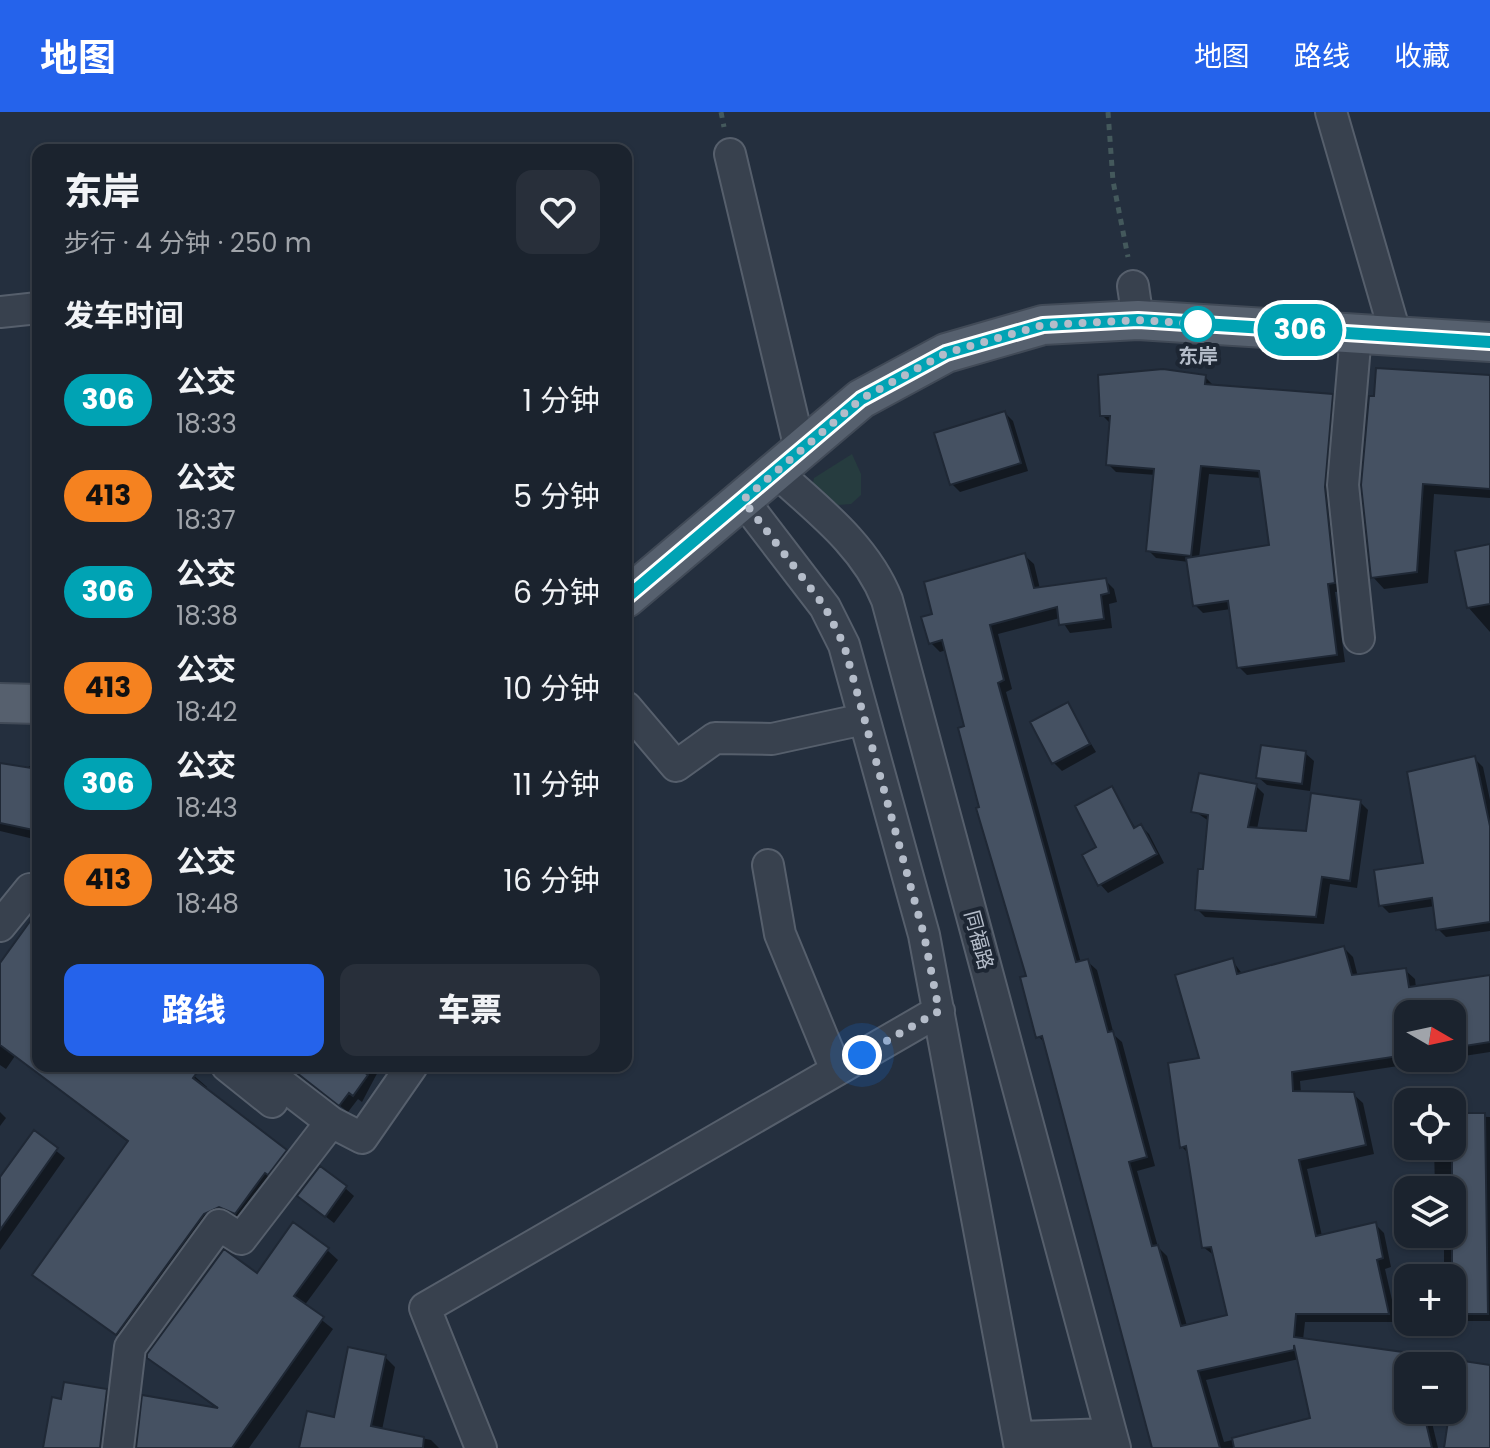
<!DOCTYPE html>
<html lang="zh">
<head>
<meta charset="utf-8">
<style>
	body { margin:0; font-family:Poppins,"Noto Sans SC",sans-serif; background:#282f3a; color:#f1f3f6; height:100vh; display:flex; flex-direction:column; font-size:30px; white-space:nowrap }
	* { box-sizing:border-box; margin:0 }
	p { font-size:26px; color:#a0a4aa }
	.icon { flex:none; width:44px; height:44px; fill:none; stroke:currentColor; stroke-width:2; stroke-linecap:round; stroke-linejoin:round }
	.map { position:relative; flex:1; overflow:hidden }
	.side { position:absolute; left:32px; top:32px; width:600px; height:928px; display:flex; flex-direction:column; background:#1b232e; border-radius:16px; box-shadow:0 2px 6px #0004,0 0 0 2px #39404a }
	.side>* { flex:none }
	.badge { padding:0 16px; border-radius:26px; font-size:28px; line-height:52px }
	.needle { width:52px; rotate:99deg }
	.controls { position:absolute; left:1394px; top:888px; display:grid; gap:16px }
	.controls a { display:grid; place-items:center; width:72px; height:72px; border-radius:16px; background:#1b232e; box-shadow:0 2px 6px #0004,0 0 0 2px #39404a; font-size:40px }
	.you { position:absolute; width:40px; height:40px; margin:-20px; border:6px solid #fff; border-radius:50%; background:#1a73e8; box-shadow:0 0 0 12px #1a73e833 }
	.map>.badge { position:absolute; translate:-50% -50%; box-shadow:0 0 0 4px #fff }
	h2 { padding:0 32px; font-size:30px; line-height:72px }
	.round { display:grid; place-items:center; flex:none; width:84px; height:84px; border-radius:16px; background:#282f3a }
	.summary { display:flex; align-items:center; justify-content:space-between; height:136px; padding:0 32px }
	h1 { font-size:38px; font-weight:800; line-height:60px }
	.button { display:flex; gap:16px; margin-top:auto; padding:16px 32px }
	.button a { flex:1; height:92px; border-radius:16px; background:#2563eb; color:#fff; font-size:32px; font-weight:800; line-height:92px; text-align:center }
	.button a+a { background:#282f3a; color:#f1f3f6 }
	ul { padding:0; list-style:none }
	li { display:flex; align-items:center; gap:24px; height:96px; padding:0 32px }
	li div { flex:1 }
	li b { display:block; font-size:30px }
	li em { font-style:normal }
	li .badge { min-width:88px; font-weight:700; text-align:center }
	header { display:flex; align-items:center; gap:48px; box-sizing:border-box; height:112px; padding:0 40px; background:#2563eb; color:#fff }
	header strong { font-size:38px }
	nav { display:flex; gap:44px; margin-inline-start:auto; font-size:28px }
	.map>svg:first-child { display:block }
	.green { fill:#263c3f }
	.shadow { fill:#0007; fill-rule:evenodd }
	.building { fill:#455162; stroke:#1f2835; stroke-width:2 }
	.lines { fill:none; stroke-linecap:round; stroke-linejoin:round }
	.minor-casing { stroke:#565f6c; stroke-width:34 }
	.major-casing { stroke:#414a57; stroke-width:42 }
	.path { stroke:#44595c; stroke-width:5; stroke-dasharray:6 6; stroke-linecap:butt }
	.minor { stroke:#38414e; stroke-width:30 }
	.major { stroke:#56606e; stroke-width:38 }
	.line-casing { stroke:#fff; stroke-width:18 }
	.line { stroke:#00a3b4; stroke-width:12 }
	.walk { stroke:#b4bcc9; stroke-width:8; stroke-dasharray:0 14.4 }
	.stop-dot { fill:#fff; stroke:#00a3b4; stroke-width:4 }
	.labels { text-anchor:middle; stroke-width:8; stroke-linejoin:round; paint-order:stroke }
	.stop-label { font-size:20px; font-weight:bold; fill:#b4bcc9; stroke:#1d2633 }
	.street-label { font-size:20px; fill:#b4bcc9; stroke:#1d2633 }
</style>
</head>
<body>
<header>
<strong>地图</strong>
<nav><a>地图</a><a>路线</a><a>收藏</a></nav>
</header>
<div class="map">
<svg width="1490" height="1336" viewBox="0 0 1490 1336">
	<rect width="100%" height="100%" fill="#242f3e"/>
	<path class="green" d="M852,342L861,362V383L851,392L838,393L812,374L814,366Z"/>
	<path class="shadow" d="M1205,265L1213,273L1332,284L1340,292L1342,479L1335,480L1345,550L1247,563L1239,555L1231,497L1203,501L1195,493L1189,450L1156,446L1148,438L1156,363L1116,360L1108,352L1111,312L1102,303ZM1209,362L1262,366L1271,434L1199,446Z
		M1490,267V386L1434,382L1428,471L1384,477L1373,465L1363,373Z
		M1005,301L1013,309L1028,359L960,380L952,372Z
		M1490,436V520L1468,495Z
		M1024,443L1034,452L1040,477L1105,468L1114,477L1117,490L1109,492L1112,516L1070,521L1060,506L998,522L1012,577L1006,580L1081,851L1087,849L1097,858L1114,923L1122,930L1155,1054L1137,1059L1158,1135L1167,1144L1187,1214L1229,1205L1215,1144L1203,1135L1189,1042L1182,1035L1202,948L1232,848L1243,863L1344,836L1353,845L1358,865L1405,858L1415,867L1416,876L1490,865V940L1300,969L1301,981L1353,982L1363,991L1374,1042L1307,1057L1322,1124L1375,1112L1384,1121L1391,1155L1385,1157L1397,1210H1305L1303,1228L1409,1243L1419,1254H1408V1298H1429L1438,1336H1154L1046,932L1038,924L1028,865L981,697L967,616L946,538L940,540L931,531L934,503ZM1408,902H1452V946H1408ZM1299,1247L1313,1308L1224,1330L1206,1268Z
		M1067,592L1096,640L1062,659L1054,651Z
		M1305,641L1314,649L1310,679L1267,673L1258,665Z
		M1475,647L1483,655L1490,688V819L1446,825L1438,817L1435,794L1389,801L1381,793L1425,752Z
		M29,654L38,657V728L0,719V655L28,658Z
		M1256,674L1264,682L1257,717L1308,721L1360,690L1368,698L1357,776L1330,772L1324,812L1205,805L1197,797L1209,709L1194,699Z
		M1111,677L1136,717L1141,714L1149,722L1164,751L1108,781L1100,772L1099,736Z
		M34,807L38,810V954H183L207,975L205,978L297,1051L248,1113L232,1106L129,1233L35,1163L129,1031L15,944L6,957L0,953V855Z
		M288,954H381L362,990L358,987L348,1000Z
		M0,1000L6,1006L0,1014Z
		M1452,1004L1490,1005V1209H1468L1460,1201V1177H1452V1166H1444V1135H1438L1430,1127V1122H1452V1078H1435L1434,1034H1452Z
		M34,1021L65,1046L0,1138V1069Z
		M345,1076L354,1084L334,1111L299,1084Z
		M327,1138L338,1148L304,1194L333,1217L249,1336H138L220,1299L149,1245L257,1163Z
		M385,1245L395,1255L382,1318L431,1328L439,1336H301L336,1307Z
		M106,1279L116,1290L111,1336H46L63,1289Z"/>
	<path class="building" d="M1376,256L1490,263V377L1423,372L1417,460L1371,466L1361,373L1369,284H1374Z
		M1163,257L1206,263L1205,272L1333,282L1325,375L1335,471L1328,472L1337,543L1237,556L1228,489L1193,494L1186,446L1269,433L1259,359L1201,354L1191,444L1146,439L1154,357L1106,353L1110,304H1100L1098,263Z
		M1005,299L1021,351L950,373L934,321Z
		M1490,432V492L1467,496L1455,439Z
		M1025,441L1034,476L1106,466L1109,481L1101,483L1104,507L1059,513L1057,495L990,513L1004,568L998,571L1076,850L1088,847L1108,920L1113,919L1147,1045L1129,1050L1152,1134L1158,1133L1181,1214L1227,1203L1211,1135L1202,1136L1186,1034L1180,1036L1168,951L1199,946L1175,863L1233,846L1237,862L1344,834L1352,863L1406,856L1409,875L1490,863V930L1452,936V902H1408V913L1395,915L1399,944L1292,960L1293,979L1354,980L1366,1033L1299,1048L1316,1124L1376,1110L1383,1146L1377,1148L1389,1202H1296L1294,1225L1410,1241L1413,1254H1408V1298H1423L1432,1336H1234L1232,1326L1310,1306L1294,1233V1238L1198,1259L1220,1336H1152L1042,924L1036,926L1020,865L1026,864L976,696L979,695L958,616L964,614L942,528L929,532L921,505L932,502L924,470Z
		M1068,590L1090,632L1052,652L1030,610Z
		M1261,633L1306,639L1302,672L1256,666Z
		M1475,644L1490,714V810L1436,818L1432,786L1379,794L1374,758L1423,751L1407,660Z
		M0,651L38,657V719L0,711Z
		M1199,661L1257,672L1248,715L1306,719L1311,681L1361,688L1350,769L1322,765L1316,805L1195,798L1198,757H1203L1208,703L1191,700Z
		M1112,674L1134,716L1141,712L1157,742L1098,774L1082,743L1096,735L1075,694Z
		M36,801L38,954H202L193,966L287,1038L268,1063L265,1061L235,1102L219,1095L204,1102L116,1223L32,1163L128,1029L0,933V851Z
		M288,954H368L364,960L368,963L353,984L349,981L339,994Z
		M1452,1001H1485L1488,1202H1458V1170H1452Z
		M34,1018L58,1036L0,1118V1065Z
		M320,1054L347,1074L325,1105L297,1084Z
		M293,1110L329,1136L294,1184L324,1205L232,1336H136L142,1283L218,1296L147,1246V1242L224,1137L257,1161Z
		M348,1235L386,1243L371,1314L424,1325L423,1336H299L307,1299L334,1305Z
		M1457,1248L1490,1253V1336H1444Z
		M64,1270L107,1277L100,1336H43L52,1285L61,1287Z"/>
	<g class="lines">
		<defs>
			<path id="minor" d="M1331,0L1396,224
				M730,42L800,337
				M1133,174L1138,208
				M0,200L38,196
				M1356,222L1343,373L1359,526
				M775,359C817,397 866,434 887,488L1115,1336
				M743,388L825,495L844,533L924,823L1020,1336
				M626,595L676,654L715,626L772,627L864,607
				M768,753L780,822L836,958
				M0,814L30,777L38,783
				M227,954L272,990
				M258,954L331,1010L362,1026L412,954
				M1019,1325L1111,1322
				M118,1336L130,1235L219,1113L241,1127L331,1010
				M481,1336L425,1196L939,899"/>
			<path id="major" d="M626,486L861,287L946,241L1043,213L1138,208L1490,230
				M0,591L38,592"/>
		</defs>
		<use href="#minor" class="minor-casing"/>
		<use href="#major" class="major-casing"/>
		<path class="path" d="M721,0L724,15
			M1108,0L1113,69L1128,145"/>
		<use href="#minor" class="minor"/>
		<use href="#major" class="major"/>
	</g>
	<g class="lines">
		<defs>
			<path id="line" d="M626,486L861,287L946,241L1043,213L1138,208L1490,230"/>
		</defs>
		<use href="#line" class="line-casing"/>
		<use href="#line" class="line"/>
		<path class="walk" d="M862,943L939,899L924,823L844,533L825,495L743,388L861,287L946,241L1043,213L1138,208L1198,212"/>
	</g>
	<circle class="stop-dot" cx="1198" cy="212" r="16"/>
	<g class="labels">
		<g class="stop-label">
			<text x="1198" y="251">东岸</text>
		</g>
		<g class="street-label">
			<text transform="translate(979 828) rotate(75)" y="7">同福路</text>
		</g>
	</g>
</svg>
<div class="controls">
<a><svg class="needle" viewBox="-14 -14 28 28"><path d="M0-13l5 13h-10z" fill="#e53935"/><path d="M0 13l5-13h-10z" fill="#a0a4aa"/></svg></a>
<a><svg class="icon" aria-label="locate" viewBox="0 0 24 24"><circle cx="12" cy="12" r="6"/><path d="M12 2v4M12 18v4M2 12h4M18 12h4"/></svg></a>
<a><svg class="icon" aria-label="layers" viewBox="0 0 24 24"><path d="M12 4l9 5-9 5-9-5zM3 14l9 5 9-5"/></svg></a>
<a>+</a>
<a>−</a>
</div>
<div class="you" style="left:862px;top:943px"></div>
<b class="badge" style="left:1300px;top:218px;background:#00a3b4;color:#fff">306</b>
<section class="side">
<div class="summary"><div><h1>东岸</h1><p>步行 · 4 分钟 · 250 m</p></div><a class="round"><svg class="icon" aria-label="heart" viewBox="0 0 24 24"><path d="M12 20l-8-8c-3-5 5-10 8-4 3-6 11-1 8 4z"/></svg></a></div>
<h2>发车时间</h2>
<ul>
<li><span class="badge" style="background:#00a3b4;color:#fff">306</span><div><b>公交</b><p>18:33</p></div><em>1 分钟</em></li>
<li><span class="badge" style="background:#f58220;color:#111">413</span><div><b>公交</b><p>18:37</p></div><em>5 分钟</em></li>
<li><span class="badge" style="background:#00a3b4;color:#fff">306</span><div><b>公交</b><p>18:38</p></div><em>6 分钟</em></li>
<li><span class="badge" style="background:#f58220;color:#111">413</span><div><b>公交</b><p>18:42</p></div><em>10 分钟</em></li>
<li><span class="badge" style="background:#00a3b4;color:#fff">306</span><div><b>公交</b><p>18:43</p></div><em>11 分钟</em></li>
<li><span class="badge" style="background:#f58220;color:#111">413</span><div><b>公交</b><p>18:48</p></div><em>16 分钟</em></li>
</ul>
<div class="button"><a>路线</a><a>车票</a></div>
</section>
</div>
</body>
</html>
